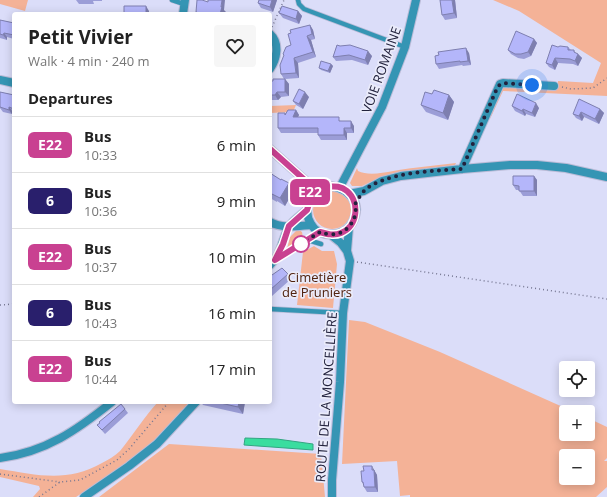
<!DOCTYPE html>
<html lang="en">
<head>
<meta charset="utf-8">
<style>
	body { margin:0; font-family:"Open Sans",sans-serif; background:#f6f6f6; color:#222; height:100vh; display:flex; flex-direction:column; font-size:15px; white-space:nowrap }
	* { box-sizing:border-box; margin:0 }
	p { font-size:13px; color:#767676 }
	.icon { flex:none; width:22px; height:22px; fill:none; stroke:currentColor; stroke-width:2; stroke-linecap:round; stroke-linejoin:round }
	.map { position:relative; flex:1; overflow:hidden }
	.details { position:absolute; left:12px; top:12px; width:260px; height:392px; display:flex; flex-direction:column; background:#fff; border-radius:4px; box-shadow:0 2px 10px #0003 }
	.details>* { flex:none }
	.badge { padding:0 8px; border-radius:6px; font-size:14px; line-height:26px }
	.buttons { position:absolute; left:559px; top:361px; display:grid; gap:8px }
	.buttons a { display:grid; place-items:center; width:36px; height:36px; border-radius:4px; background:#fff; box-shadow:0 2px 10px #0003; font-size:20px }
	.you { position:absolute; width:20px; height:20px; margin:-10px; border:3px solid #fff; border-radius:50%; background:#1a73e8; box-shadow:0 0 0 6px #1a73e833 }
	.map>.badge { position:absolute; translate:-50% -50%; box-shadow:0 0 0 2px #fff }
	h2 { padding:0 16px; font-size:15px; line-height:36px }
	.round { display:grid; place-items:center; flex:none; width:42px; height:42px; border-radius:4px; background:#f6f6f6 }
	.overview { display:flex; align-items:center; justify-content:space-between; height:68px; padding:0 16px }
	h1 { font-size:19px; font-weight:700; line-height:30px }
	ul { padding:0; list-style:none }
	li { display:flex; align-items:center; gap:12px; height:56px; padding:0 16px; border-top:1px solid #e0e0e0 }
	li div { flex:1 }
	li b { display:block; font-size:15px }
	li em { font-style:normal }
	li .badge { min-width:44px; font-weight:700; text-align:center }
	.map>svg:first-child { display:block }
	.green { fill:#f4b297; fill-rule:evenodd }
	.water { fill:#3add9f; stroke:#33a582 }
	.lines { fill:none; stroke-linecap:round; stroke-linejoin:round }
	.service-casing { stroke:#babbd7; stroke-width:6 }
	.minor-casing { stroke:#babbd7; stroke-width:10 }
	.tertiary-casing { stroke:#babbd7; stroke-width:10 }
	.path { stroke:#767792; stroke-width:1.5; stroke-dasharray:1 3; stroke-linecap:butt }
	.service { stroke:#3595b4; stroke-width:4.5 }
	.minor { stroke:#3595b4; stroke-width:8 }
	.tertiary { stroke:#3595b4; stroke-width:8 }
	.wall { fill:#9b9dd7 }
	.shaded-wall { fill:#7e7faf }
	.building { fill:#b4b6fa; stroke:#7e7faf }
	.line-casing { stroke:#fff; stroke-width:9 }
	.line { stroke:#c94191; stroke-width:6 }
	.walk { stroke:#22223d; stroke-width:4; stroke-dasharray:0 7.2 }
	.stop-dot { fill:#fff; stroke:#c94191; stroke-width:2 }
	.labels { text-anchor:middle; stroke-width:3.5; stroke-linejoin:round; paint-order:stroke }
	.street-label { font-size:13px; fill:#22223d; stroke:#eaebfa }
	.park-label { font-size:13px; fill:#50220e; stroke:#eaebfa }
</style>
</head>
<body>
<div class="map">
<svg width="607" height="497" viewBox="0 0 607 497">
	<rect width="100%" height="100%" fill="#dbddf9"/>
	<path class="green" d="M0,0H28L25,11L0,4Z
		M493,0H607V96L503,91L490,119L493,102L503,85L557,88L558,81L593,83L601,63L519,11Z
		M296,105L293,112L270,113V106Z
		M456,163L454,167L379,178L362,186H352L350,183L357,168L358,171C372,178 398,169 413,168C427,166 442,165 456,163Z
		M313 210a19 19 0 1 1 38 0a19 19 0 1 1-38 0Z
		M298,229L302,232L303,238L287,249L290,237Z
		M314,246L322,251H334L337,264L333,308L297,305L303,252Z
		M349,320L365,322L440,352L574,412H566V434H588V418L607,427V458L604,461H607V487L596,497H410V495L400,496L397,461L342,464ZM566,456H588V478H566Z
		M158,402H191L149,446L122,467L76,497H33L40,489L39,486L0,477V469C37,475 67,483 102,463C108,460 115,456 120,451C133,435 144,417 158,402Z
		M169,444L321,454L325,497H99Z"/>
	<path class="water" d="M245,438L277,439L313,444V450L244,445Z"/>
	<g class="lines">
		<defs>
			<path id="service" d="M172,0L184,4
				M298,0L299,4L304,9L405,47
				M308,240L321,244
				M277,260L320,232
				M270,309L343,313"/>
			<path id="minor" d="M270,34C280,43 277,59 270,69
				M0,80L14,83
				M462,169L500,84L503,83L554,86
				M340,187L382,107L405,47L416,0
				M349,194L364,191L382,181L401,176L462,169L510,165H537L566,168L607,177
				M270,222C283,229 297,226 311,225
				M270,265C281,255 282,241 288,228C292,221 301,215 307,210
				M0,458C46,452 77,430 112,402
				M84,497L129,466L157,444L196,402"/>
			<path id="tertiary" d="M183,14L185,0
				M270,149L307,182L322,188
				M331,186C350,189 363,204 352,223C344,237 319,239 311,224C303,212 309,194 322,188C325,187 328,186 331,186Z
				M331,235L341,243L347,251
				M332,497V480L340,382L343,313L350,261L347,251L349,227"/>
		</defs>
		<use href="#service" class="service-casing"/>
		<use href="#minor" class="minor-casing"/>
		<use href="#tertiary" class="tertiary-casing"/>
		<path class="path" d="M272,27L284,0
			M562,87L571,89L593,88L607,78
			M357,262L607,299
			M0,305L14,304
			M0,474L60,482
			M39,497L60,482L80,480L117,460L129,449L169,402"/>
		<use href="#service" class="service"/>
		<use href="#minor" class="minor"/>
		<use href="#tertiary" class="tertiary"/>
	</g>
	<path class="wall" d="M76,0H102V1H93L94,4H79Z
		M277,0L273,12L261,8L258,3Z
		M455,0L457,18L445,20L442,15Z
		M298,11L302,16L299,24L283,18L279,13Z
		M0,20L14,23V39L7,37V40L0,38Z
		M310,25L313,30L315,39L311,40L316,57L298,63L299,78L285,79L289,84V96L281,97L278,100H271V102H270V81H273L284,79L281,74L284,55L283,54L291,45V33Z
		M534,39L537,43L531,56L524,59L518,58L511,54L508,50Z
		M337,45L372,56L368,65L352,60L336,61L333,57Z
		M558,47H568L571,50H574L575,53L578,54L582,58L578,66L573,64L558,63L555,70L549,67L546,63Z
		M469,53L471,65L463,66L462,65L439,69L436,64L439,55Z
		M331,64L333,66L330,73L321,70L319,68Z
		M0,92L14,95V113L13,112L12,114L3,112L0,108Z
		M432,94L449,95L454,102L448,120L426,112L421,105Z
		M309,97L303,109L296,105L293,101Z
		M512,106L539,108L535,117L526,114L525,116L515,111Z
		M600,109L604,113L599,124L584,117L582,121L576,118L573,114Z
		M296,110L299,115L298,117L342,121L354,126V133H347V140H321L318,135V133H281L278,128L285,113L286,114Z
		M270,173L294,190L285,206L277,201V202L270,198Z
		M534,176L537,180V196H523L519,190H516L513,185Z
		M288,274L291,279L272,296L270,294V275Z
		M201,402H245L243,414L203,405Z
		M125,409L128,413L105,434L97,425Z
		M375,470V472L377,475L378,492H367L364,487V485L362,482Z"/>
	<path class="shaded-wall" d="M222,0H225L224,10L226,12L225,14H220Z
		M272,0H277L273,12L270,7Z
		M452,0H455L457,18L454,13Z
		M146,6L149,11V14H146Z
		M298,11L302,16L299,24L296,19Z
		M310,25L313,30L315,39L312,34Z
		M4,33L7,37V40L3,35Z
		M307,36L311,40L316,57L313,52Z
		M534,39L537,43L531,56L528,52Z
		M466,48L469,53L471,65L468,61Z
		M368,51L372,56L368,65L365,60Z
		M578,54L582,58L578,66L575,61Z
		M294,58L298,63L299,78L296,73Z
		M555,58L558,63L555,70L552,65Z
		M331,64L333,66L330,73L328,71Z
		M285,79L289,84V96L285,92Z
		M277,92L281,97L278,100L275,95Z
		M305,92L309,97L303,109L299,104Z
		M449,95L454,102L448,120L443,113Z
		M536,103L539,108L535,117L532,113Z
		M9,107L13,112L12,114L9,110Z
		M523,109L526,114L525,116L522,111Z
		M600,109L604,113L599,124L595,119Z
		M296,110L299,115L296,121L293,117Z
		M581,112L584,117L582,121L579,116Z
		M351,121L354,126V133L351,128Z
		M344,128L347,133V140L344,135Z
		M534,176L537,180V196L534,191Z
		M289,183L294,190L285,206L280,198Z
		M239,402H245L243,414L238,407Z
		M372,466L377,475L378,492L375,487Z"/>
	<path class="building" d="M197,0H202L208,2V0H222L221,7H222L220,14H202L196,12Z
		M259,0H272L270,7L258,3Z
		M440,0H452L454,13L442,15Z
		M124,6H146V14H124Z
		M282,6L298,11L296,19L279,13Z
		M0,20L14,23V35L4,33L3,35L0,34Z
		M310,25L312,34L307,36L313,52L294,58L296,73L281,74L280,65L284,55L283,54L286,47L291,45L288,34L291,33L290,30Z
		M516,31L534,39L528,52L521,54H515L508,50Z
		M337,45L340,46L350,45L368,51L365,60L349,55L333,57Z
		M552,45L558,47L560,46L568,47V50H574V52L578,54L575,61L570,59L555,58L552,65L546,63Z
		M466,48L468,61L460,62V61L436,64L435,56L439,55L438,52Z
		M321,61L331,64L328,71L319,68Z
		M273,79H285V92H277L275,95H270V81H273Z
		M299,89L305,92L299,104L293,101Z
		M434,90L449,95L443,113L421,105L425,92L432,94Z
		M0,92L14,95V109L9,107V110L0,107Z
		M517,94L536,103L532,113L523,109L522,111L512,106Z
		M579,99L600,109L595,119L581,112L579,116L573,114Z
		M288,110H296L293,117H339V121H351V128H344V135H318V128H278V113H285V115Z
		M270,173L281,180V179L289,183L280,198L272,194V195L270,194Z
		M513,176H534V191H519V186L513,185Z
		M282,268L288,274L270,290V275L271,274L272,275Z
		M216,402H239L238,407Z
		M121,404L125,409L102,430L97,425L100,423L99,422Z
		M363,466H372V470H374L375,487H364L363,482H362L361,471H364Z"/>
	<g class="lines">
		<defs>
			<path id="line" d="M270,149L307,182L311,198L307,210L289,226L283,244L275,260L320,232C327,234 334,236 341,233C358,226 360,202 347,191C336,182 327,190 315,185"/>
		</defs>
		<use href="#line" class="line-casing"/>
		<use href="#line" class="line"/>
		<path class="walk" d="M301,244L320,232C323,233 326,234 330,234C346,236 359,219 355,204C358,200 360,195 364,191C384,172 434,171 462,169L498,86L503,83L532,85"/>
	</g>
	<circle class="stop-dot" cx="301" cy="244" r="8"/>
	<g class="labels">
		<g class="street-label">
			<text transform="translate(381 70) rotate(-70)" y="5">VOIE ROMAINE</text>
			<text transform="translate(326 397) rotate(-86)" y="5">ROUTE DE LA MONCELLIÈRE</text>
		</g>
		<g class="park-label">
			<text x="317" y="282">Cimetière<tspan x="317" dy="15">de Pruniers</tspan></text>
		</g>
	</g>
</svg>
<div class="buttons">
<a><svg class="icon" aria-label="locate" viewBox="0 0 24 24"><circle cx="12" cy="12" r="6"/><path d="M12 2v4M12 18v4M2 12h4M18 12h4"/></svg></a>
<a>+</a>
<a>−</a>
</div>
<div class="you" style="left:532px;top:85px"></div>
<b class="badge" style="left:310px;top:192px;background:#c94191;color:#fff">E22</b>
<section class="details">
<div class="overview"><div><h1>Petit Vivier</h1><p>Walk · 4 min · 240 m</p></div><a class="round"><svg class="icon" aria-label="heart" viewBox="0 0 24 24"><path d="M12 20l-8-8c-3-5 5-10 8-4 3-6 11-1 8 4z"/></svg></a></div>
<h2>Departures</h2>
<ul>
<li><span class="badge" style="background:#c94191;color:#fff">E22</span><div><b>Bus</b><p>10:33</p></div><em>6 min</em></li>
<li><span class="badge" style="background:#291f6c;color:#fff">6</span><div><b>Bus</b><p>10:36</p></div><em>9 min</em></li>
<li><span class="badge" style="background:#c94191;color:#fff">E22</span><div><b>Bus</b><p>10:37</p></div><em>10 min</em></li>
<li><span class="badge" style="background:#291f6c;color:#fff">6</span><div><b>Bus</b><p>10:43</p></div><em>16 min</em></li>
<li><span class="badge" style="background:#c94191;color:#fff">E22</span><div><b>Bus</b><p>10:44</p></div><em>17 min</em></li>
</ul>
</section>
</div>
</body>
</html>
